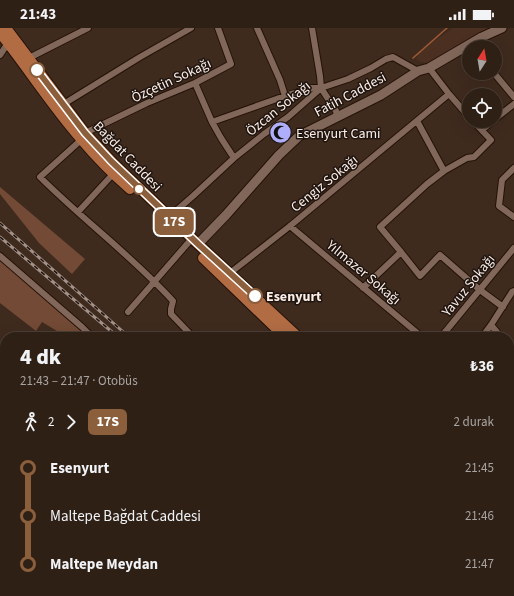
<!DOCTYPE html>
<html lang="tr">
<head>
<meta charset="utf-8">
<style>
	body { margin:0; font-family:"Source Sans 3",sans-serif; background:#37281f; color:#f1f3f6; height:100vh; display:flex; flex-direction:column; font-size:15px; white-space:nowrap }
	* { box-sizing:border-box; margin:0 }
	p { font-size:13px; color:#a7a3a1 }
	.icon { flex:none; width:22px; height:22px; fill:none; stroke:currentColor; stroke-width:2; stroke-linecap:round; stroke-linejoin:round }
	.map { position:relative; flex:1; overflow:hidden }
	.panel { position:absolute; left:0px; top:304px; width:514px; height:264px; display:flex; flex-direction:column; background:#2f2016; border-radius:16px 16px 0 0; box-shadow:0 4px 16px #0002,0 0 0 1px #4a3e35 }
	.panel>* { flex:none }
	.badge { padding:0 8px; border-radius:6px; font-size:14px; line-height:26px }
	.needle { width:26px; rotate:11deg }
	.controls { position:absolute; left:462px; top:12px; display:grid; gap:8px }
	.controls a { display:grid; place-items:center; width:40px; height:40px; border-radius:50%; background:#2f2016; box-shadow:0 4px 16px #0002,0 0 0 1px #4a3e35; font-size:20px }
	.map>.badge { position:absolute; translate:-50% -50%; box-shadow:0 0 0 2px #fff }
	.legs { display:flex; align-items:center; gap:6px; height:44px; padding:0 20px; font-size:13px }
	.legs p { margin-inline-start:auto }
	.headline { display:flex; align-items:center; justify-content:space-between; height:68px; padding:0 20px }
	h1 { font-size:22px; font-weight:800; line-height:30px }
	ul { padding:0 20px; list-style:none }
	li { display:flex; align-items:center; gap:14px; height:48px; font-size:15px }
	li i { display:grid; place-items:center; width:6px; height:100%; margin:0 5px; background:currentColor }
	li i::after { content:''; width:10px; height:10px; margin:-5px; border:3px solid; border-radius:50%; background:#2f2016 }
	li p { margin-inline-start:auto }
	li:first-child i { background:linear-gradient(#0000 50%,currentColor 0) }
	li:last-child i { background:linear-gradient(currentColor 50%,#0000 0) }
	.status { display:flex; justify-content:space-between; align-items:center; height:28px; padding:0 20px; background:#2f2016; direction:ltr }
	.status svg { height:11px; fill:currentColor }
	.map>svg:first-child { display:block }
	.built { fill:#4b3021 }
	.green { fill:#724a35 }
	.lines { fill:none; stroke-linecap:round; stroke-linejoin:round }
	.stream { stroke:#a05b34; stroke-width:1.5 }
	.street-casing { stroke:#251207; stroke-width:8 }
	.secondary-casing { stroke:#251207; stroke-width:11 }
	.primary-casing { stroke:#251207; stroke-width:12 }
	.street { stroke:#80675a; stroke-width:6 }
	.secondary { stroke:#80675a; stroke-width:9 }
	.primary { stroke:#b16c44; stroke-width:10 }
	.rail-casing { stroke:#a39188; stroke-width:3 }
	.rail { stroke:#1f1510; stroke-width:1.5; stroke-dasharray:4.5; stroke-linecap:butt }
	.line-1-casing { stroke:#fff; stroke-width:9 }
	.line-1 { stroke:#8b5e3c; stroke-width:6 }
	.stop-1-dot { fill:#fff; stroke:#8b5e3c; stroke-width:2 }
	.labels { text-anchor:middle; stroke-width:3; stroke-linejoin:round; paint-order:stroke }
	.street-label { font-size:14px; fill:#fdeee7; stroke:#1f1510 }
	.poi-label { font-size:14px; fill:#fdeee7; stroke:#1f1510; text-anchor:start }
	.stop-label { font-size:14px; font-weight:bold; fill:#fdeee7; stroke:#1f1510; text-anchor:start }
</style>
</head>
<body>
<div class="status"><b>21:43</b><svg viewBox="0 0 49 12"><path d="M0 12V9h3v3zM5 12V6h3v6zM10 12V3h3v9zM15 12V0h3v12zM26 1h20v11H26zM47 4h2v5h-2z"/></svg></div>
<div class="map">
<svg width="514" height="568" viewBox="0 0 514 568">
	<rect width="100%" height="100%" fill="#3f2a1e"/>
	<path class="built" d="M453,0H495L429,35L422,34L416,31L418,26L427,18Z
		M0,419L5,420V563H402L407,568H0Z"/>
	<path class="green" d="M0,159L85,231L72,246L39,215L0,166Z
		M0,230L87,306L89,309H67L42,294L36,303L0,275Z"/>
	<g class="lines">
		<path class="stream" d="M413,30L447,0"/>
		<defs>
			<path id="street" d="M257,0L280,52L285,68
				M312,0L320,48L321,60L336,83L337,89
				M0,27L8,15
				M27,31L88,0
				M429,40L449,66L469,89
				M494,45L514,69
				M195,55L212,94L221,110L234,130
				M62,77L140,29L191,0
				M495,91L514,76
				M212,94L285,68L312,60H321
				M482,102L493,93
				M85,105L147,75L195,55L231,36L218,0
				M81,112L40,149C83,192 132,228 173,273L171,281V286L193,309
				M514,140L502,152L499,178L514,189
				M444,143L467,130L474,129L491,112L473,93
				M78,184L113,146
				M169,189L193,168L234,130L264,106L288,89L321,60L348,51L371,40L386,31L393,29L418,43
				M290,198L422,309
				M401,224L380,199L427,156L444,143L417,93
				M0,228L82,299L92,309
				M230,245L290,198L449,66
				M363,260L401,224L420,248L440,227L480,262L503,279
				M128,284L188,215
				M491,297L501,309
				M441,309L514,220
				M482,309L491,297L512,264L514,263
				M509,319L514,325"/>
			<path id="secondary" d="M198,216L226,187L279,127L299,108L381,67L418,43L429,40L482,9L502,0
				M0,419L5,421
				M509,456L514,451
				M142,568V563
				M454,568L458,563"/>
			<path id="primary" d="M6,0L85,105L111,133L198,216L298,309
				M0,5C28,40 52,78 81,111C96,129 113,146 130,161
				M203,230L285,309
				M509,510L514,515
				M509,523L514,527"/>
		</defs>
		<use href="#street" class="street-casing"/>
		<use href="#secondary" class="secondary-casing"/>
		<use href="#primary" class="primary-casing"/>
		<use href="#street" class="street"/>
		<use href="#secondary" class="secondary"/>
		<use href="#primary" class="primary"/>
		<defs>
			<path id="rail" d="M0,195L129,309
				M0,209L118,309
				M414,563L420,568
				M426,563L432,568"/>
		</defs>
		<use href="#rail" class="rail-casing"/>
		<use href="#rail" class="rail"/>
	</g>
	<g class="lines">
		<defs>
			<path id="line-1" d="M37,42L85,105L111,133L198,216L255,268"/>
		</defs>
		<use href="#line-1" class="line-1-casing"/>
		<use href="#line-1" class="line-1"/>
	</g>
	<defs>
		<symbol id="mosque-disc" viewBox="-11 -11 22 22"><circle r="9.5" fill="#aeaefa" stroke="#1f1510"/><path d="M3.5-4.9A6 6 0 1 0 3.5 4.9A5 5 0 1 1 3.5-4.9Z" fill="#111"/></symbol>
	</defs>
	<g fill-rule="evenodd">
		<use href="#mosque-disc" x="268" y="92" width="25" height="25"/>
	</g>
	<g class="stop-1-dot">
		<circle cx="37" cy="42" r="7"/>
		<circle cx="139" cy="161" r="5"/>
		<circle cx="255" cy="268" r="7"/>
	</g>
	<g class="labels">
		<g class="street-label">
			<text transform="translate(171 52) rotate(-25)" y="5">Özçetin Sokağı</text>
			<text transform="translate(350 66) rotate(-28)" y="5">Fatih Caddesi</text>
			<text transform="translate(278 80) rotate(-39)" y="5">Özcan Sokağı</text>
			<text transform="translate(128 128) rotate(46)" y="5">Bağdat Caddesi</text>
			<text transform="translate(324 155) rotate(-39)" y="5">Cengiz Sokağı</text>
			<text transform="translate(364 244) rotate(40)" y="5">Yılmazer Sokağı</text>
			<text transform="translate(468 257) rotate(-51)" y="5">Yavuz Sokağı</text>
		</g>
		<g class="poi-label">
			<text x="296" y="110">Esenyurt Cami</text>
		</g>
		<g class="stop-label">
			<text x="266" y="273">Esenyurt</text>
		</g>
	</g>
</svg>
<div class="controls">
<a><svg class="needle" viewBox="-14 -14 28 28"><path d="M0-13l5 13h-10z" fill="#e53935"/><path d="M0 13l5-13h-10z" fill="#a7a3a1"/></svg></a>
<a><svg class="icon" aria-label="locate" viewBox="0 0 24 24"><circle cx="12" cy="12" r="6"/><path d="M12 2v4M12 18v4M2 12h4M18 12h4"/></svg></a>
</div>
<b class="badge" style="left:174px;top:194px;background:#8b5e3c;color:#fff">17S</b>
<section class="panel">
<div class="headline"><div><h1>4 dk</h1><p>21:43 – 21:47 · Otobüs</p></div><b>₺36</b></div>
<div class="legs"><svg class="icon" aria-label="walk" viewBox="0 0 24 24"><circle cx="13" cy="4" r="2"/><path d="M13 8l-2 6 4 7M11 14l-3 7M7 12l3-4h3l4 4"/></svg>2<svg class="icon" aria-label="forward" viewBox="0 0 24 24"><path d="M9 5l7 7-7 7"/></svg><b class="badge" style="background:#8b5e3c;color:#fff">17S</b><p>2 durak</p></div>
<ul>
<li><i style="color:#8b5e3c"></i><b>Esenyurt</b><p>21:45</p></li>
<li><i style="color:#8b5e3c"></i><span>Maltepe Bağdat Caddesi</span><p>21:46</p></li>
<li><i style="color:#8b5e3c"></i><b>Maltepe Meydan</b><p>21:47</p></li>
</ul>
</section>
</div>
</body>
</html>
